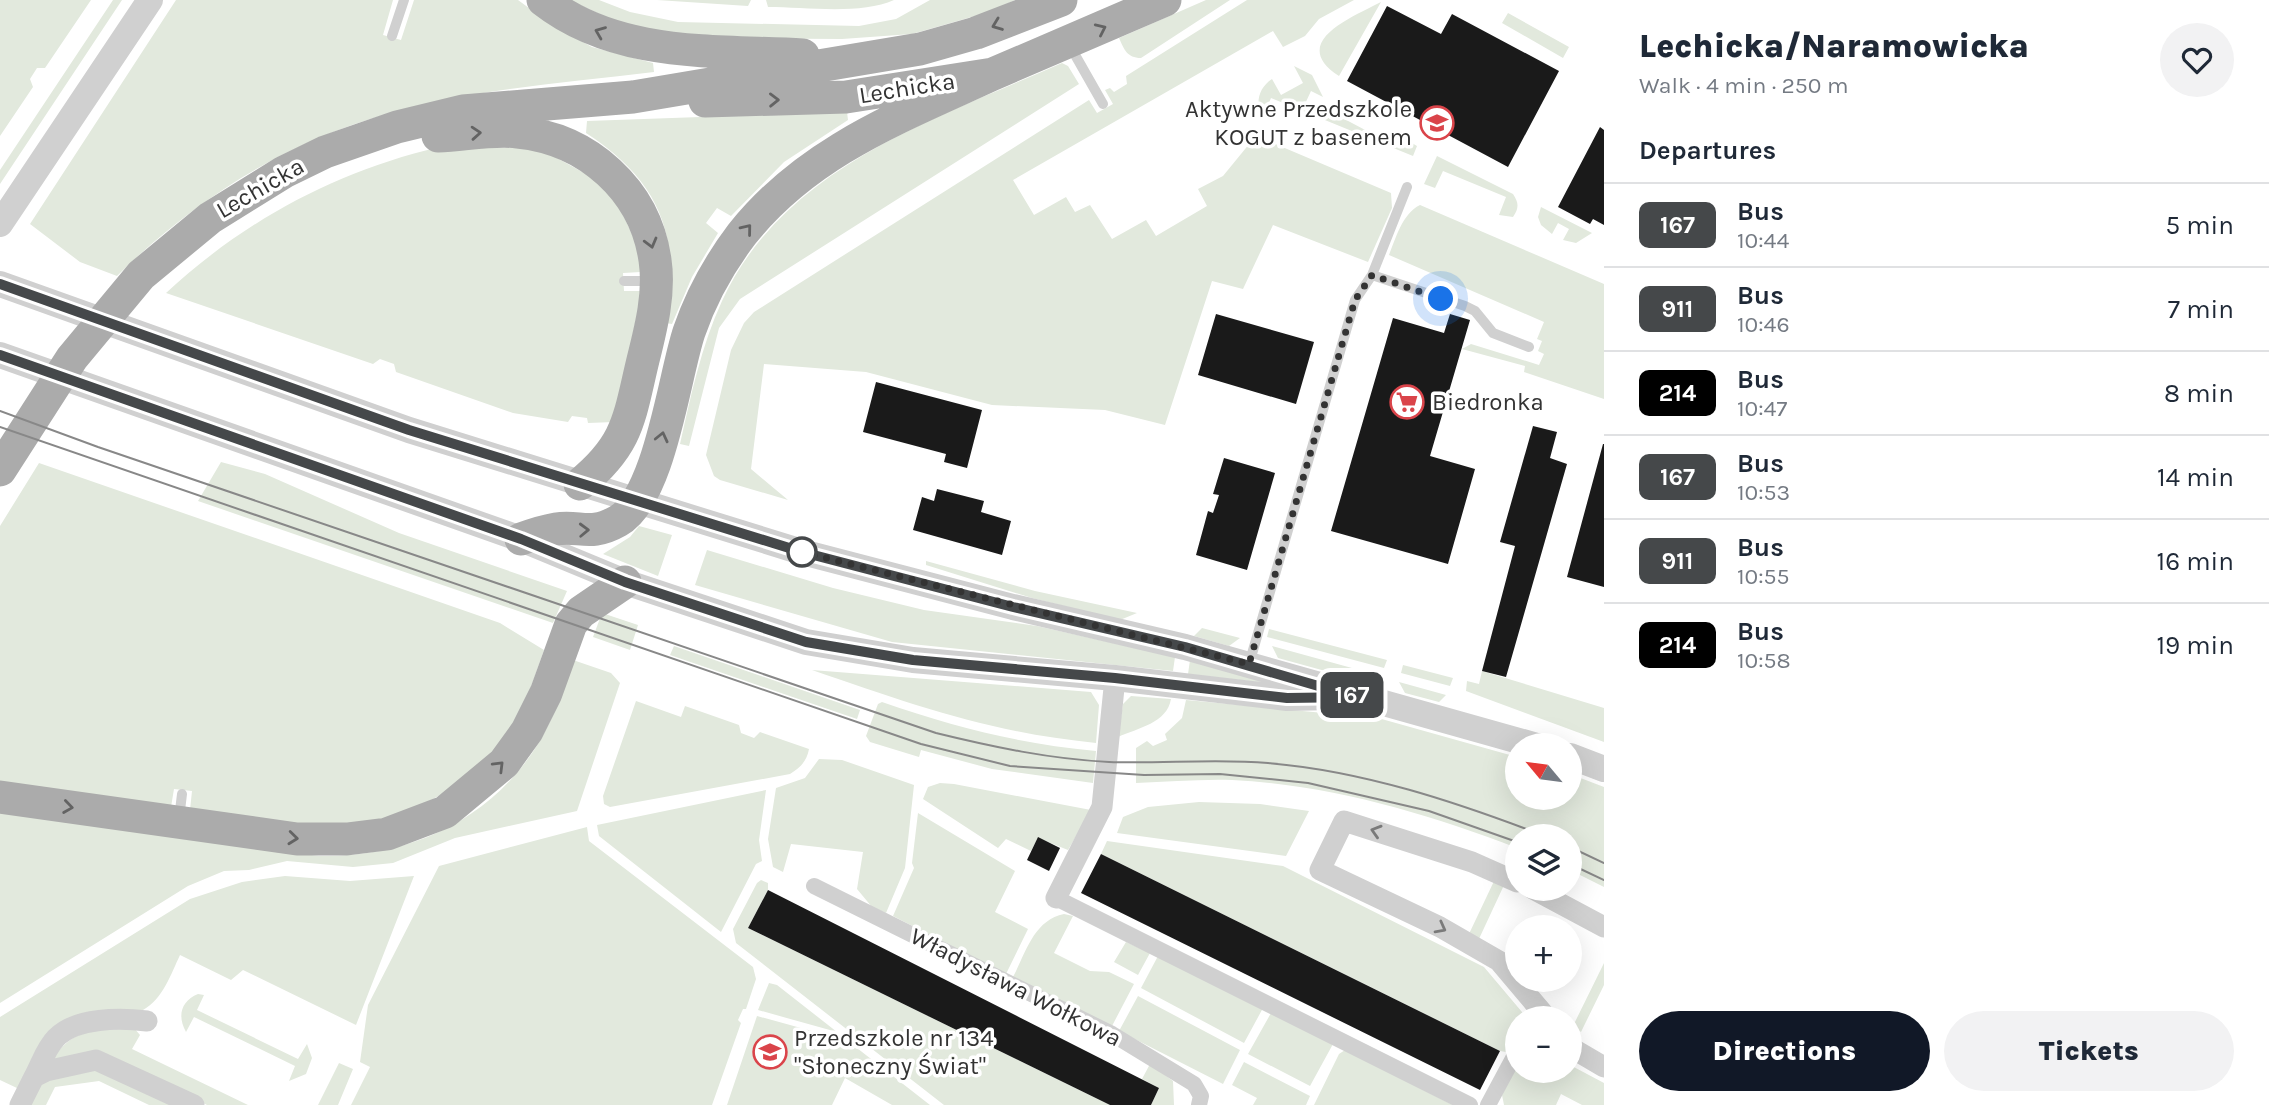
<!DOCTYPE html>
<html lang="en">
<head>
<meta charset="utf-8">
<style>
	body { margin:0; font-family:Karla,sans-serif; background:#f2f2f3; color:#1f2937; height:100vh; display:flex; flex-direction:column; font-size:26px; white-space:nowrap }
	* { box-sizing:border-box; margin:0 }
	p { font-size:23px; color:#747a83 }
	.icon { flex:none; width:38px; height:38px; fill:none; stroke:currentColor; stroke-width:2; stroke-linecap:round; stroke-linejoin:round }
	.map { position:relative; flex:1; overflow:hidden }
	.details { display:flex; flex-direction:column; background:#fff; width:665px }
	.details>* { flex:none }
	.badge { padding:0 14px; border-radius:10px; font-size:24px; line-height:46px }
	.needle { width:46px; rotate:299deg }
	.tools { position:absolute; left:1505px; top:733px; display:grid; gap:14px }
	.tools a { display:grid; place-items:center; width:77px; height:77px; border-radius:50%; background:#fff; box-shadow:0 7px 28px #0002; font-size:35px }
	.you { position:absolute; width:35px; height:35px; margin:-18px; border:5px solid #fff; border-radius:50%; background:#1a73e8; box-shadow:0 0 0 10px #1a73e833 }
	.map>.badge { position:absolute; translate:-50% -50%; box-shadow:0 0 0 4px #fff }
	h2 { padding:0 35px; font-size:26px; line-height:63px }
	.round { display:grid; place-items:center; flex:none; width:74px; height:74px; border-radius:37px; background:#f2f2f3 }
	.head { display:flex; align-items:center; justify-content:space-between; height:119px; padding:0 35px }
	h1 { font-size:33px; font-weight:800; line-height:52px }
	.button { display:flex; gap:14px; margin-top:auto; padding:14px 35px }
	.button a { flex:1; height:80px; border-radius:42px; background:#111827; color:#fff; font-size:28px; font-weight:800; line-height:80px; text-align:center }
	.button a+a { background:#f2f2f3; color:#1f2937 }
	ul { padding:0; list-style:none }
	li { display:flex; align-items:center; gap:21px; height:84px; padding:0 35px; border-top:2px solid #e0e1e3 }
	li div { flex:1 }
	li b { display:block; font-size:26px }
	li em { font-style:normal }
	li .badge { min-width:77px; font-weight:700; text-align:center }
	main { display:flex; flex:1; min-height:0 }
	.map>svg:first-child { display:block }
	.green { fill:#e2e9dd }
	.building { fill:#1a1a1a }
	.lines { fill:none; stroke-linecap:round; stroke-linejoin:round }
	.service { stroke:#d0d0d0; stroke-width:10 }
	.pedestrian { stroke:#d0d0d0; stroke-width:16 }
	.minor { stroke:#d0d0d0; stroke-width:21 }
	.tertiary { stroke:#d0d0d0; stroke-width:26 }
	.primary { stroke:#ababab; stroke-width:33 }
	.tram { stroke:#888; stroke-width:2 }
	.oneway { stroke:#636363 }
	.oneway2 { stroke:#7a7a7a }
	.line-casing { stroke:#fff; stroke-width:16 }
	.line { stroke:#45484a; stroke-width:10 }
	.walk { stroke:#333; stroke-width:7; stroke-dasharray:0 12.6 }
	.stop-dot { fill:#fff; stroke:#45484a; stroke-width:3.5 }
	.labels { text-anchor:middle; stroke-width:7; stroke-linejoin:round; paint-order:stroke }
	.street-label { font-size:24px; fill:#333; stroke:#fff }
	.poi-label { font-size:24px; fill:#333; stroke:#fff; text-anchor:start }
</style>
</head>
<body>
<main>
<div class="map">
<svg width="1604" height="1105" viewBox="0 0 1604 1105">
	<rect width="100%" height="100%" fill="#fff"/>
	<path class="green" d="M0,0H91L45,68H37L30,79L33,87L0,136Z
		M113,0H122L0,184V170Z
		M176,0H393L383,35L401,40L414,0H518L552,25L592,47L653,63L654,72C565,83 473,89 387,114C283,143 193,201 117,276L80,262L30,224Z
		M569,0H599L630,12L678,22L859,26L896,19L930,0H1015L989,12L912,34L842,39L710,38L626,26Z
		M657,0H751L748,6Z
		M762,0H894C861,15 805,7 768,7L766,0Z
		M1206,0H1230L1141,58C1127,58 1124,49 1119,38Z
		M1247,0H1354L1319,19L1305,36L1283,47L1273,31L1013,180L1034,215L1066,197L1075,212L1090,205L1112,239L1146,220L1156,236L1207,206L1198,189L1223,176L1250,143L1266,140L1391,193L1392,208L1368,262L1273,225L1243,289L1212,281L1165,425L1105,410L992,405L866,372L764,364L751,469L788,500L720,480L714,476L706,455L731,350L744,323L754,312L1089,100L1097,113L1113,104L1105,90L1110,88L1114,92L1127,84L1126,76Z
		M1381,2L1339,76C1287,42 1353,17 1381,2Z
		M1508,13L1569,47L1563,58L1502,23Z
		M1062,63L1068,66L1079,84L740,299L719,328L689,446L680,444C691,395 701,347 722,301C784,166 936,119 1062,63Z
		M1294,66L1312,75L1323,97L1311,91L1304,106L1312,110L1316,104L1386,141L1400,136L1417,146L1413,156L1271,98L1264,115L1260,113C1256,99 1260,87 1272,79L1281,95L1303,83Z
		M847,112L848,120L784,162L731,216L717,208L706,223L718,233L692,277L672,324L666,323C681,236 661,182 586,133L587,121Z
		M439,147L539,148L595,179L620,208L636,243L641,272L623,273L624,291H642L614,422L588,423L587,418L572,416L568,422L513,413L396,372L394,364L380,359L373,364L166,293C245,220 335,172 439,147Z
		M1437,156L1513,194C1519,203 1519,208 1513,217L1499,215L1506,197L1443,171L1435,188L1424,184Z
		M1420,205L1604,284V399L1524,372L1525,366L1462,349L1471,344L1539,365L1544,354L1538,351L1542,341L1537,339L1544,322L1389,255C1396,238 1402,214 1420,205Z
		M1541,207L1592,233L1576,243L1563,240L1569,229L1558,223L1552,234L1541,225L1538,217Z
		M221,462L265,474L399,533L567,591L553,623L198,501Z
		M39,463L500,623L544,650C535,675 527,702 513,725C475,783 410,823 340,825C290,826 239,817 190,810L192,791L174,789L171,807L0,784V526Z
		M639,526L672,535L658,576L603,554L630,537Z
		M707,550L833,588L924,610L1037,626L1175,657L1173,671L892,642L695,585Z
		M926,561L1035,591L1137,613L1120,620L1032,598L926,565Z
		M602,613L638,625L630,650L593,637Z
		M1202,628L1240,638L1229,646L1194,636Z
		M1269,629L1387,660L1384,668L1267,637Z
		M674,646L860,710L857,719L670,655Z
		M1272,646L1381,676L1369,683L1278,658Z
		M573,660L611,673L620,683L577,811L455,838L393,863L353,867L287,861L249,870L224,871L188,886L0,1003V813L319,856C408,858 490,821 538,744C554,718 563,689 573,660Z
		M1190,660L1283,685L1188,674Z
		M1403,665L1453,678L1450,686L1401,673Z
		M812,670L1091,692L1099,705L1096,743C991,733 911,704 812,670Z
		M1482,671L1604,708V742L1466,691L1467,681L1479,684Z
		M1399,682L1446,695L1439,702L1405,693Z
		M1131,696L1171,699C1167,723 1138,728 1118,737L1123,704Z
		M1186,700L1378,718L1517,757V798H1570V774L1604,787V887L1570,870V836H1517V848C1426,813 1330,785 1232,780C1200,779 1168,782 1136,783V748L1147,741L1153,746L1167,740L1165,734L1182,718Z
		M636,701L681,717L685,706L739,725L741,733L754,738L760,732L809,749C807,761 800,768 790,774L610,807L604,804L603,796Z
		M882,702C955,727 1019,744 1096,751L1093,783L992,769L921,750L919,757L870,742L866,736L878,704Z
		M819,759L842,760L914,785L905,868L886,913L872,907L857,889L863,852L791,844L783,872L773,867L768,839L776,788L805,778Z
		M940,783L954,784L1091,810L1068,850L1038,838L1031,851L1006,839L998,848L923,799L928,787Z
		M766,790L759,840L762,861L756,864L721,932L599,836L597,825Z
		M1199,802L1260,804L1309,811L1286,856L1117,833L1123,817L1148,807Z
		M918,813L1015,871L995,912L1028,929L1006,974L893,916L914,868L912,863Z
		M587,827L589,841L753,967L756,979L746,1009H743L738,1020L741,1023L712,1105H351L370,1067L360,1062L368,1005L439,866Z
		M1107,841L1283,866L1484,967L1527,1018H1517V1040L1506,1052L1500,1051L1101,854Z
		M285,876L350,881L414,876L356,1025L243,970L231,980L180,955C171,974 163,999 143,1010L76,1018L19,1089L0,1080V1017L190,899L242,882Z
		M1495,879L1505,883L1478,941L1468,936Z
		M761,880L768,883V890L748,928L1110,1105H944L736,943L733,929L757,883Z
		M1064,914L1073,916L1054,953L1090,971L1109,972L1134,984L1112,1026L1013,977C1026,952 1034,920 1064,914Z
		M1126,942L1150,953L1138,975L1114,962Z
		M1158,956L1263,1008L1244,1043L1141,988Z
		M1604,963V985L1581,1032L1573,1026Z
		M769,983L777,985L837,1032L758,1010Z
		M198,994L204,995L197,1010L298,1059L307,1044L312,1058L306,1074L289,1081L295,1066L194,1017L186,1032C177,1016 181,1001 198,994Z
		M1138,996L1240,1050L1223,1084L1119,1031Z
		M1271,1013L1333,1044L1310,1086L1248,1054Z
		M757,1016L848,1041L930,1105H892L845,1078L832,1105H727Z
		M134,1028L140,1035L132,1049L248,1105H207L101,1052L49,1064C75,1025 91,1032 134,1028Z
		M1345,1050L1453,1105H1314L1339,1054Z
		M1244,1062L1310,1096L1306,1105H1253L1257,1098L1232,1085Z
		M1517,1062V1071H1570V1065L1604,1083V1105H1582L1561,1094L1556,1105H1504L1502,1095Z
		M339,1063L353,1069L338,1105H318Z
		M1150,1064L1173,1081L1174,1105H1151L1159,1088L1142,1079Z
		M92,1066L176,1105H149L99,1081L55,1087L46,1105H28L44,1080Z"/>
	<path class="building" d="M1387,6L1441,34L1452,14L1559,71L1508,167L1347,81Z
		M1600,127L1604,130V225L1593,219L1590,224L1558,207Z
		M1216,314L1314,342L1296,404L1198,375Z
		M1450,314L1470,320L1430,456L1475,469L1448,564L1331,531L1393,318L1444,333Z
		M876,382L982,410L967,468L944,462L946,454L863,432Z
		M1533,426L1557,432L1550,458L1567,464L1506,677L1482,671L1515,546L1500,542Z
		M1603,444H1604V587L1567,577Z
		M1224,458L1275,473L1247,570L1196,555L1208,511L1213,513L1219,495L1213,494Z
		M937,489L984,501L981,512L1011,521L1002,555L913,530L922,497L934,501Z
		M1038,837L1060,848L1049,871L1027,860Z
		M1101,854L1500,1051L1480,1090L1081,893Z
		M768,890L1159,1088L1151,1105H1110L748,928Z"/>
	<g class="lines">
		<path class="service" d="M392,36L404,0
			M1070,46L1103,104
			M1372,275L1465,306L1475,311L1493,333L1529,347
			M624,281H653
			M1249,664L1355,300L1372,275L1407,187
			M179,819L182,794"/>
		<path class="pedestrian" d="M814,886L1112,1034L1194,1084L1201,1096L1199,1105
			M1056,898L1470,1105
			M1488,1105L1517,1051"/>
		<path class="minor" d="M1517,882L1472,862L1344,821L1320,870L1440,927L1499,961L1547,1018
			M1533,889L1604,927
			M1056,898L1102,807L1115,678
			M1570,1047L1604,1067
			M34,1077C41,1064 46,1048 56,1038C76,1017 121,1018 147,1021
			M20,1105L34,1077L46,1071L96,1060L194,1105"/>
		<path class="tertiary" d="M0,224L150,0
			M0,284L409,430L802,552L1013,607L1185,647L1537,746
			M0,355L521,539L625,582L806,642L913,660L1115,678L1287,698L1334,697
			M1570,756L1604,769"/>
		<path class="primary" d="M543,0C617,58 714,50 803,55
			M705,101L846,97L993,74L1165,0
			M438,136C465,135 492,129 518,132C588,139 645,190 655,260C660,293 651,328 643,360C629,418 629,444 580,484
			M0,470L72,358L141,275L210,218L284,172L325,152L397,127L463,111L633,97L920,49L976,33L1061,0
			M521,539C532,535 544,531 556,529C580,525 590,537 618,521C660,497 674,377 689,332C701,297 720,263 742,234C808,151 900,117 993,74
			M0,797L297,839H347L387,834L445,812L504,763L527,731L546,693L571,624L581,612L625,582"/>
		<path class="tram" d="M0,411L98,447L936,733C993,747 1050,759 1109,762C1162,764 1215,758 1268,763C1364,771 1456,802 1545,836
			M0,427L921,744L1010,766L1144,775L1220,774L1308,783L1429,811L1517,842
			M1570,847L1604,863
			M1570,864L1604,880"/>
	</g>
	<defs><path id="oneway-chevron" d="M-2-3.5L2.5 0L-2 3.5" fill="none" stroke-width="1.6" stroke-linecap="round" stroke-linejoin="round" transform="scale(1.75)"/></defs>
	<g class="oneway">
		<use href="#oneway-chevron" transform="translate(997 25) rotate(159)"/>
		<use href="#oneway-chevron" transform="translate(1101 29) rotate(-25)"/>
		<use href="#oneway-chevron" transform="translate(600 32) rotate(-158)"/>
		<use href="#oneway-chevron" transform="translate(774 100) rotate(-1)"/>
		<use href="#oneway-chevron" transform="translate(476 133) rotate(-4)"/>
		<use href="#oneway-chevron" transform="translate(747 229) rotate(-51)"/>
		<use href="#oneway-chevron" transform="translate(651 243) rotate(75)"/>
		<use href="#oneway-chevron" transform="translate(662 437) rotate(-77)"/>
		<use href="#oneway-chevron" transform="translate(584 530) rotate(-2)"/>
		<use href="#oneway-chevron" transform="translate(499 766) rotate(-45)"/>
		<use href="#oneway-chevron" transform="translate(68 807) rotate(8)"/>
		<use href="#oneway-chevron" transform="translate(293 838) rotate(6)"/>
	</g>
	<g class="oneway2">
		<use href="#oneway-chevron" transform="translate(1376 831) rotate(-163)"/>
		<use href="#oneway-chevron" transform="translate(1441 928) rotate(28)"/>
	</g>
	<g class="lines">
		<defs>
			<path id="line" d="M0,284L409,430L802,552L1013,607L1185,647L1356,697L1287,698L1115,678L913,660L806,642L625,582L521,539L0,355"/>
		</defs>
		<use href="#line" class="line-casing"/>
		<use href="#line" class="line"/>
		<path class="walk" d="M802,552L1249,664L1355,300L1372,275L1441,299"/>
	</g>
	<defs>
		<symbol id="school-ring" viewBox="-11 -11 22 22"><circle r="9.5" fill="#fff" stroke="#da444a" stroke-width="1.5"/><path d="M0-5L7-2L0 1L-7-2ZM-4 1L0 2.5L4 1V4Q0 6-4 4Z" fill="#da444a"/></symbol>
		<symbol id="supermarket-ring" viewBox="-11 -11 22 22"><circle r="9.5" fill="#fff" stroke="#da444a" stroke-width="1.5"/><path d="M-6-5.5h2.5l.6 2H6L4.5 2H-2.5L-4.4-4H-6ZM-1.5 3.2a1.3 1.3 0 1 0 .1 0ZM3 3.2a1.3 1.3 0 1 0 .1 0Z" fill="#da444a"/></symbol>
	</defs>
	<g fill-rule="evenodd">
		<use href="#school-ring" x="1418" y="104" width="38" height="38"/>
		<use href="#supermarket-ring" x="1388" y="383" width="38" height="38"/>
		<use href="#school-ring" x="751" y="1033" width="38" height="38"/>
	</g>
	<circle class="stop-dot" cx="802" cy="552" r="14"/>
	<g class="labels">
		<g class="street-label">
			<text transform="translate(907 88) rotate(-9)" y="8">Lechicka</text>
			<text transform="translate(260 188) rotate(-30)" y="8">Lechicka</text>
			<text transform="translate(1016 987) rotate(27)" y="8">Władysława Wołkowa</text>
		</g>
		<g class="poi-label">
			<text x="1412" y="117" text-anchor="end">Aktywne Przedszkole<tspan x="1412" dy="28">KOGUT z basenem</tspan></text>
			<text x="1432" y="410">Biedronka</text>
			<text x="794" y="1046">Przedszkole nr 134<tspan x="794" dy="28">"Słoneczny Świat"</tspan></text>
		</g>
	</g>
</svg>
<div class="tools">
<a><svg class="needle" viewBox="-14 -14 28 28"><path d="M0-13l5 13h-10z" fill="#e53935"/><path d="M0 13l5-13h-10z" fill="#747a83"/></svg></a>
<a><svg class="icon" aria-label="layers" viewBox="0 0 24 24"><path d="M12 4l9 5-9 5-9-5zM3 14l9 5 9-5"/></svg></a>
<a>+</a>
<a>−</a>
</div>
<div class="you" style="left:1441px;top:299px"></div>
<b class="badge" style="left:1352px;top:695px;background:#45484a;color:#fff">167</b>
</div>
<section class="details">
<div class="head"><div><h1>Lechicka/Naramowicka</h1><p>Walk · 4 min · 250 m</p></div><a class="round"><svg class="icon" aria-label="heart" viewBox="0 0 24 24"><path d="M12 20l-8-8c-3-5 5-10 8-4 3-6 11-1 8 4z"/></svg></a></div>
<h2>Departures</h2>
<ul>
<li><span class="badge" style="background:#45484a;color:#fff">167</span><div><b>Bus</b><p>10:44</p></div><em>5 min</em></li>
<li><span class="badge" style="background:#45484a;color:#fff">911</span><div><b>Bus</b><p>10:46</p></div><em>7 min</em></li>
<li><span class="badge" style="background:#000;color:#fff">214</span><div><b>Bus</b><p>10:47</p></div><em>8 min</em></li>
<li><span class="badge" style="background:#45484a;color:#fff">167</span><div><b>Bus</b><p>10:53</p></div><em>14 min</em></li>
<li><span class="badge" style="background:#45484a;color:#fff">911</span><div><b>Bus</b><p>10:55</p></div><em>16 min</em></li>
<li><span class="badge" style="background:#000;color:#fff">214</span><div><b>Bus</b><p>10:58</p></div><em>19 min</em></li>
</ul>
<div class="button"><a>Directions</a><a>Tickets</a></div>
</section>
</main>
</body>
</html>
